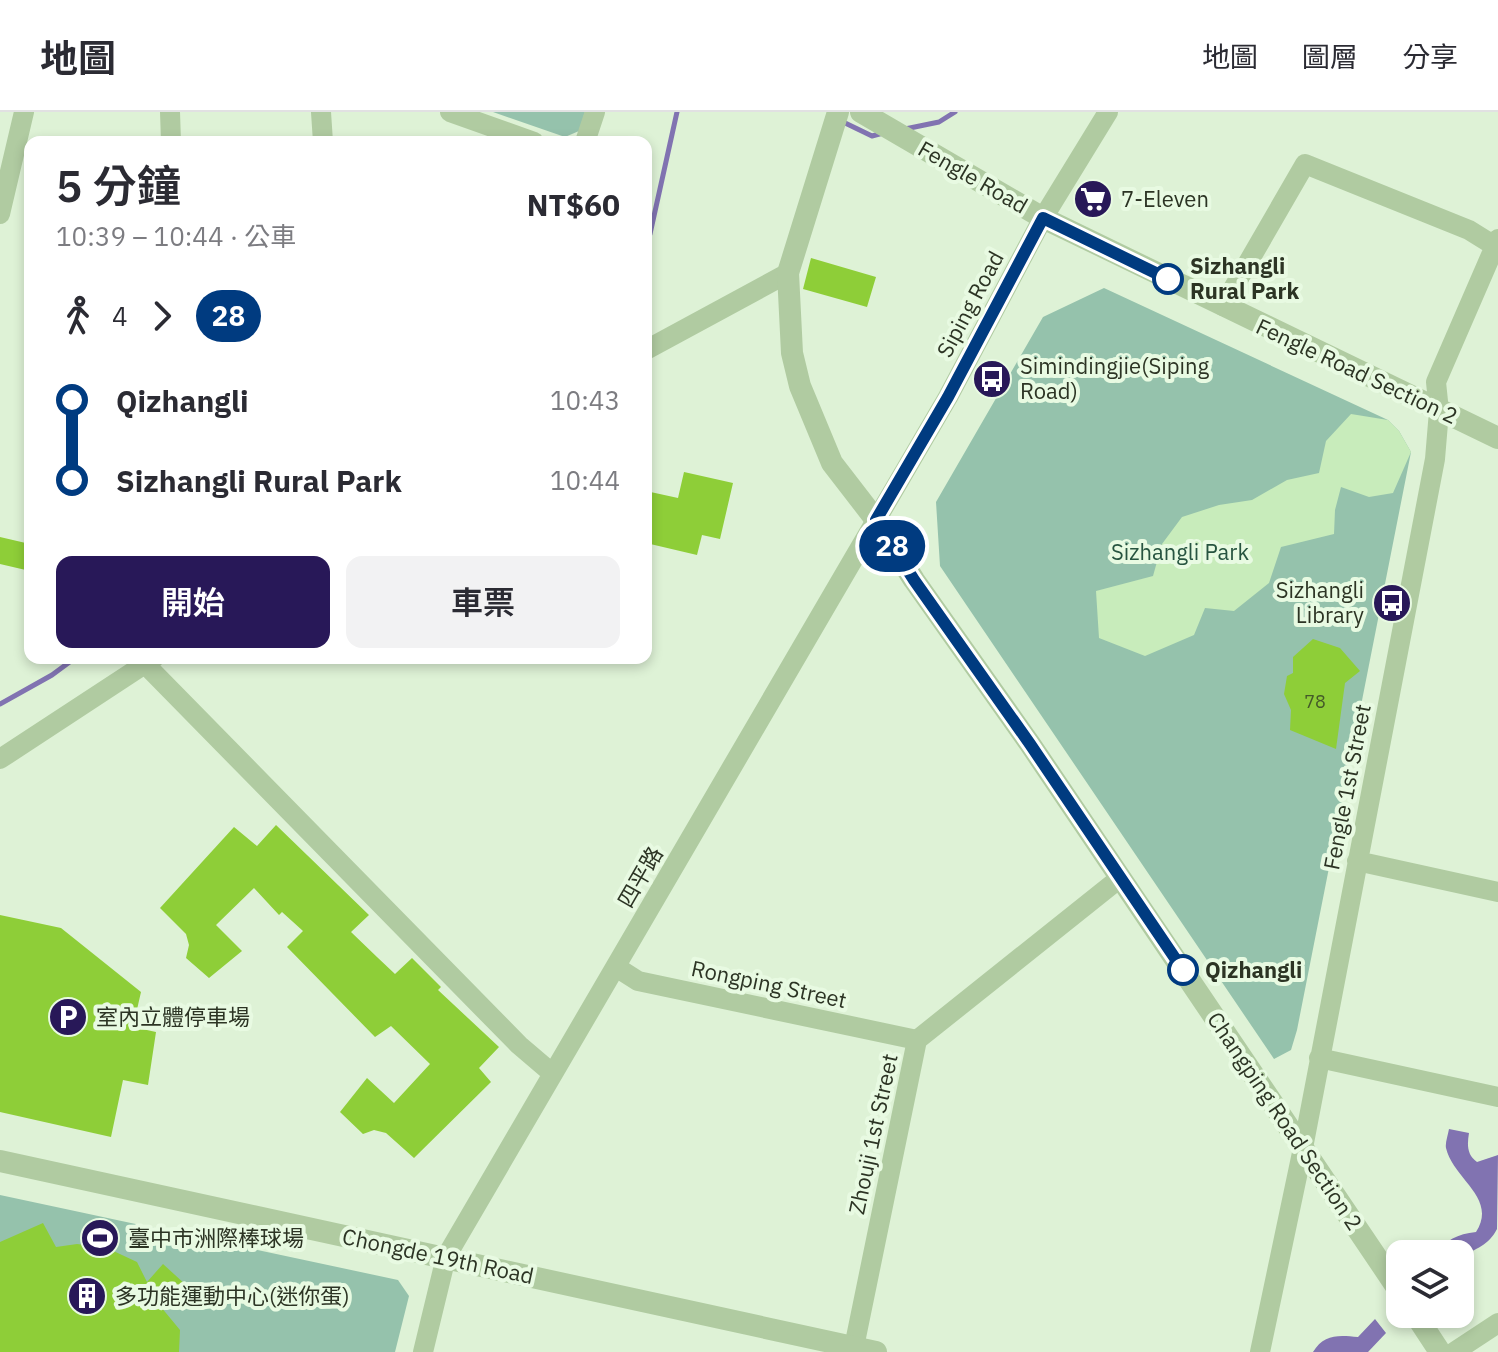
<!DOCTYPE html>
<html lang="zh-TW">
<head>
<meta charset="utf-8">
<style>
	body { margin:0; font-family:"IBM Plex Sans","Noto Sans TC",sans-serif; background:#f2f2f3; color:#2b2b33; height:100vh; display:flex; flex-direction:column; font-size:30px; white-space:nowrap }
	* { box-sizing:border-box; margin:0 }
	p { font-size:26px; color:#7c7c81 }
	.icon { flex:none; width:44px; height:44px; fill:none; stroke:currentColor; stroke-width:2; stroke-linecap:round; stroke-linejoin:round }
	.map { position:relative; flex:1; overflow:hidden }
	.drawer { position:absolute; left:24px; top:24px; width:628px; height:528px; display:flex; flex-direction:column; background:#fff; border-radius:16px; box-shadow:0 4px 12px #0003 }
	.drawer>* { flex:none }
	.badge { padding:0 16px; border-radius:26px; font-size:28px; line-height:52px }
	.fabs { position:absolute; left:1386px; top:1128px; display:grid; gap:16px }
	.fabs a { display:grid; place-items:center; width:88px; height:88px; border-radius:16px; background:#fff; box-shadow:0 4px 12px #0003; font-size:40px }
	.map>.badge { position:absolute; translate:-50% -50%; box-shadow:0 0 0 4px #fff }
	.legs { display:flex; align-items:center; gap:12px; height:88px; padding:0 32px; font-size:26px }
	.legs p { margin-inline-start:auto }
	.overview { display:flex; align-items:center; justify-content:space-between; height:136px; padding:0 32px }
	h1 { font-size:44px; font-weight:600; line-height:60px }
	.action { display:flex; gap:16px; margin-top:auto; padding:16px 32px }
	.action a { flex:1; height:92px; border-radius:16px; background:#281858; color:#fff; font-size:32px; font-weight:600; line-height:92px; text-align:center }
	.action a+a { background:#f2f2f3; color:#2b2b33 }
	ul { padding:0 32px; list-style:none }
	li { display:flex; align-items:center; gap:28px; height:80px; font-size:30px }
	li i { display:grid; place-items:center; width:12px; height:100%; margin:0 10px; background:currentColor }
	li i::after { content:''; width:20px; height:20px; margin:-10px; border:6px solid; border-radius:50%; background:#fff }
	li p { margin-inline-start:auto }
	li:first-child i { background:linear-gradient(#0000 50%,currentColor 0) }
	li:last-child i { background:linear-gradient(currentColor 50%,#0000 0) }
	header { display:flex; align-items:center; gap:48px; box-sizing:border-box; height:112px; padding:0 40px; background:#fff; border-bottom:2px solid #e1e1e2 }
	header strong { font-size:38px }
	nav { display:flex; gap:44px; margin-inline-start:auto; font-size:28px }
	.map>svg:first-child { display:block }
	.green { fill:#95c2ac }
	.plaza { fill:#c8ecbb }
	.water { fill:#8173b1 }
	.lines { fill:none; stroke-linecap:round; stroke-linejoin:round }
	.stream { stroke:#8173b1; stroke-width:5 }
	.building { fill:#8ece38 }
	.minor { stroke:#b0cba1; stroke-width:20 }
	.tertiary { stroke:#b0cba1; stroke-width:22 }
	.line-1-casing { stroke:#fff; stroke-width:18 }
	.line-1 { stroke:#003b80; stroke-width:12 }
	.stop-1-dot { fill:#fff; stroke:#003b80; stroke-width:4 }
	.labels { text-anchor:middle; stroke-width:8; stroke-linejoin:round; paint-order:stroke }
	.number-label { font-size:18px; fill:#445a29 }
	.street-label { font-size:22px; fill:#2c3424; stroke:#e8fae2 }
	.poi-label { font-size:22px; fill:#2c3424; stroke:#e8fae2; text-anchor:start }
	.stop-label { font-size:22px; font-weight:bold; fill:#2c3424; stroke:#e8fae2; text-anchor:start }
	.park-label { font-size:22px; fill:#275440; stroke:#e8fae2 }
</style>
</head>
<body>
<header>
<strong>地圖</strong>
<nav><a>地圖</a><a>圖層</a><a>分享</a></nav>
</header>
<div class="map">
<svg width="1498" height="1240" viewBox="0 0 1498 1240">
	<rect width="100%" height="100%" fill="#def2d6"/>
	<path class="green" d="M493,0H585L579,19L565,25Z
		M1104,176L1388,308L1399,319L1411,340L1297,918L1291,938L1274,947L940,454L936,390L1043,205Z
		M0,1083L398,1168L409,1184L395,1240H0Z"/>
	<path class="plaza" d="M1351,302L1388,308L1399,319L1411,340L1393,381L1369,385L1341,375L1335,398L1334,422L1281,435L1269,471L1234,499L1205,496L1194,523L1145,544L1099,526L1096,479L1153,464L1162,432L1182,405L1219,393L1252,388L1287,368L1319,361L1326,329Z"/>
	<path class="water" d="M1449,1017L1469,1021C1467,1033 1467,1043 1477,1050L1498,1043L1497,1117C1489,1133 1476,1137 1460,1145V1142H1433C1447,1128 1457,1122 1476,1120C1498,1086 1453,1067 1446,1036C1445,1031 1448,1023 1449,1017Z
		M1375,1207L1386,1221L1368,1240H1313C1324,1222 1338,1223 1358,1225Z"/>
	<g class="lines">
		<path class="stream" d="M841,9L872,24L883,21
			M905,17L939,10L955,0
			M646,129L650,122L677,0
			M0,592L52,563L75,546"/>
	</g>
	<path class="building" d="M811,146L876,165L867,195L803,177Z
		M684,360L733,371L720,427L702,423L697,443L646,431V379L678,386Z
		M0,425L30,432V459L0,452Z
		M1313,527L1340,536L1360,559L1345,571L1336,637L1290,618L1291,598L1284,582L1287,564L1293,561V545Z
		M276,713L369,803L351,820L377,845L395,862L412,846L441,875L438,878L499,935L479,956L491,970L414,1046L386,1021L374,1018L363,1022L340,1000L367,966L394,991L430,952L391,914L375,925L287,835L303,819L282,800L279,803L254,776L216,813L242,839L209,866L186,846L189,833L186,822L160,796L234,715L257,734Z
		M0,803L61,816L141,880L133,915L156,920L148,973L123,968L111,1025L0,1000Z
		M43,1111L56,1135L77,1132L107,1136L137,1150L147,1170L163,1152L186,1173L161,1195L180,1218L179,1240H0V1130Z"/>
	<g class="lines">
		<path class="minor" d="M170,0L171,30
			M321,0L323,30
			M450,0L534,30
			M585,30L595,0
			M0,102L24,0
			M1223,194L1305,52L1469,118L1498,136
			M646,238L788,161
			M145,552L519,933L553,962
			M0,647L154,546
			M1357,749L1498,780
			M616,855L638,869L917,928
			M1319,946L1498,985
			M423,1240L446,1145L948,285L1043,106L1108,0
			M853,1240L917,928L1120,766
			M1260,1240L1303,1036L1435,347L1439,299L1436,270L1498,127
			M1454,1240L1498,1211"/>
		<path class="tertiary" d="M838,0L788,161L792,241L800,274L832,351L876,408L914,468L1030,632L1400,1180
			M861,0L1043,106L1498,326
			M0,1049L876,1240
			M1415,1202L1440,1240"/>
	</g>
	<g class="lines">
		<defs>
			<path id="line-1" d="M1168,167L1043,106L948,285L876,408L914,468L1030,632L1183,858"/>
		</defs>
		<use href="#line-1" class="line-1-casing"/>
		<use href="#line-1" class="line-1"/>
	</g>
	<defs>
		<symbol id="supermarket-disc" viewBox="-11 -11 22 22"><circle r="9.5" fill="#281858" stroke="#e8fae2"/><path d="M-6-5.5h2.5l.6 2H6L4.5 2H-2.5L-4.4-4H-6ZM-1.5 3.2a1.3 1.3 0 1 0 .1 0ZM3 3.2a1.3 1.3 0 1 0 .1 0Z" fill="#fff"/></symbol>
		<symbol id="bus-disc" viewBox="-11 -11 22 22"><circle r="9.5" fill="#281858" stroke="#e8fae2"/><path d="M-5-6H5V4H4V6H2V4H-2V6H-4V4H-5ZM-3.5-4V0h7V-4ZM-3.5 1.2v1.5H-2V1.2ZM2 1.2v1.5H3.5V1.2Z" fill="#fff"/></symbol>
		<symbol id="parking-disc" viewBox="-11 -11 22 22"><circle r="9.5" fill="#281858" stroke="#e8fae2"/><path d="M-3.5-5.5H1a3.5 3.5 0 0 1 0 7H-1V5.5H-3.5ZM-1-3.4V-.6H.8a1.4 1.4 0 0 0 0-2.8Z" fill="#fff"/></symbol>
		<symbol id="stadium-disc" viewBox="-11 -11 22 22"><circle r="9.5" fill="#281858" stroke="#e8fae2"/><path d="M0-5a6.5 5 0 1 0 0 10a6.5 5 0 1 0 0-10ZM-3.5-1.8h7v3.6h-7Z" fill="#fff"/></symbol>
		<symbol id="building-disc" viewBox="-11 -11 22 22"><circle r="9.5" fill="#281858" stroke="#e8fae2"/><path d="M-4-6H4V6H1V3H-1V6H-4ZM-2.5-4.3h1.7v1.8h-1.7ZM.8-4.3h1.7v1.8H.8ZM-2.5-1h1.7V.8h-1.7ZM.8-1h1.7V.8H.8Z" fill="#fff"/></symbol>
	</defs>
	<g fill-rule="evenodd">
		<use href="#supermarket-disc" x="1071" y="65" width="44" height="44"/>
		<use href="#bus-disc" x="970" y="245" width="44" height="44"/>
		<use href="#bus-disc" x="1370" y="469" width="44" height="44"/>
		<use href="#parking-disc" x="46" y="883" width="44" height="44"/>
		<use href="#stadium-disc" x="78" y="1104" width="44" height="44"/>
		<use href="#building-disc" x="65" y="1162" width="44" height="44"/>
	</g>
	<g class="stop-1-dot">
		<circle cx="1168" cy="167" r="14"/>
		<circle cx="1183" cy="858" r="14"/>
	</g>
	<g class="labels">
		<g class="number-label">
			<text x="1315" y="596">78</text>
		</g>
		<g class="street-label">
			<text transform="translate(973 65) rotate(30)" y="8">Fengle Road</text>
			<text transform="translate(970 192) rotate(-62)" y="8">Siping Road</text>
			<text transform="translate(1357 259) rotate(25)" y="8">Fengle Road Section 2</text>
			<text transform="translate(1347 675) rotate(-79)" y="8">Fengle 1st Street</text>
			<text transform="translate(640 765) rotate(-60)" y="8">四平路</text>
			<text transform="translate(769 872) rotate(12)" y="8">Rongping Street</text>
			<text transform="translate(1285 1009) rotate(56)" y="8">Changping Road Section 2</text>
			<text transform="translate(873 1022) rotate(-78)" y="8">Zhouji 1st Street</text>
			<text transform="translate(438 1144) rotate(12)" y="8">Chongde 19th Road</text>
		</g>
		<g class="poi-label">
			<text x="1121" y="95">7-Eleven</text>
			<text x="1020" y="262">Simindingjie(Siping<tspan x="1020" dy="25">Road)</tspan></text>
			<text x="1364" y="486" text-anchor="end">Sizhangli<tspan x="1364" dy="25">Library</tspan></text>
			<text x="96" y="913">室內立體停車場</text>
			<text x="128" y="1134">臺中市洲際棒球場</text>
			<text x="115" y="1192">多功能運動中心(迷你蛋)</text>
		</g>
		<g class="stop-label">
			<text x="1190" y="162">Sizhangli<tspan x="1190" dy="25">Rural Park</tspan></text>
			<text x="1205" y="866">Qizhangli</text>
		</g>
		<g class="park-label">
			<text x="1180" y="448">Sizhangli Park</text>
		</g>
	</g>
</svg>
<div class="fabs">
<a><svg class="icon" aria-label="layers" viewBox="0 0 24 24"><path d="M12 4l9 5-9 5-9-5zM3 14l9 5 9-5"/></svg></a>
</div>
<b class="badge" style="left:892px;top:434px;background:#003b80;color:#fff">28</b>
<section class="drawer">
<div class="overview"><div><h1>5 分鐘</h1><p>10:39 – 10:44 · 公車</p></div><b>NT$60</b></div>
<div class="legs"><svg class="icon" aria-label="walk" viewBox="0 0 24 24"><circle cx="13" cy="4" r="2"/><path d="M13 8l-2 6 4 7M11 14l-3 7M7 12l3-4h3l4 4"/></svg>4<svg class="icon" aria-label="forward" viewBox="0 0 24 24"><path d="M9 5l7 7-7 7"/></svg><b class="badge" style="background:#003b80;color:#fff">28</b></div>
<ul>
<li><i style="color:#003b80"></i><b>Qizhangli</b><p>10:43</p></li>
<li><i style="color:#003b80"></i><b>Sizhangli Rural Park</b><p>10:44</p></li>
</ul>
<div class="action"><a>開始</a><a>車票</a></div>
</section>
</div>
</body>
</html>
